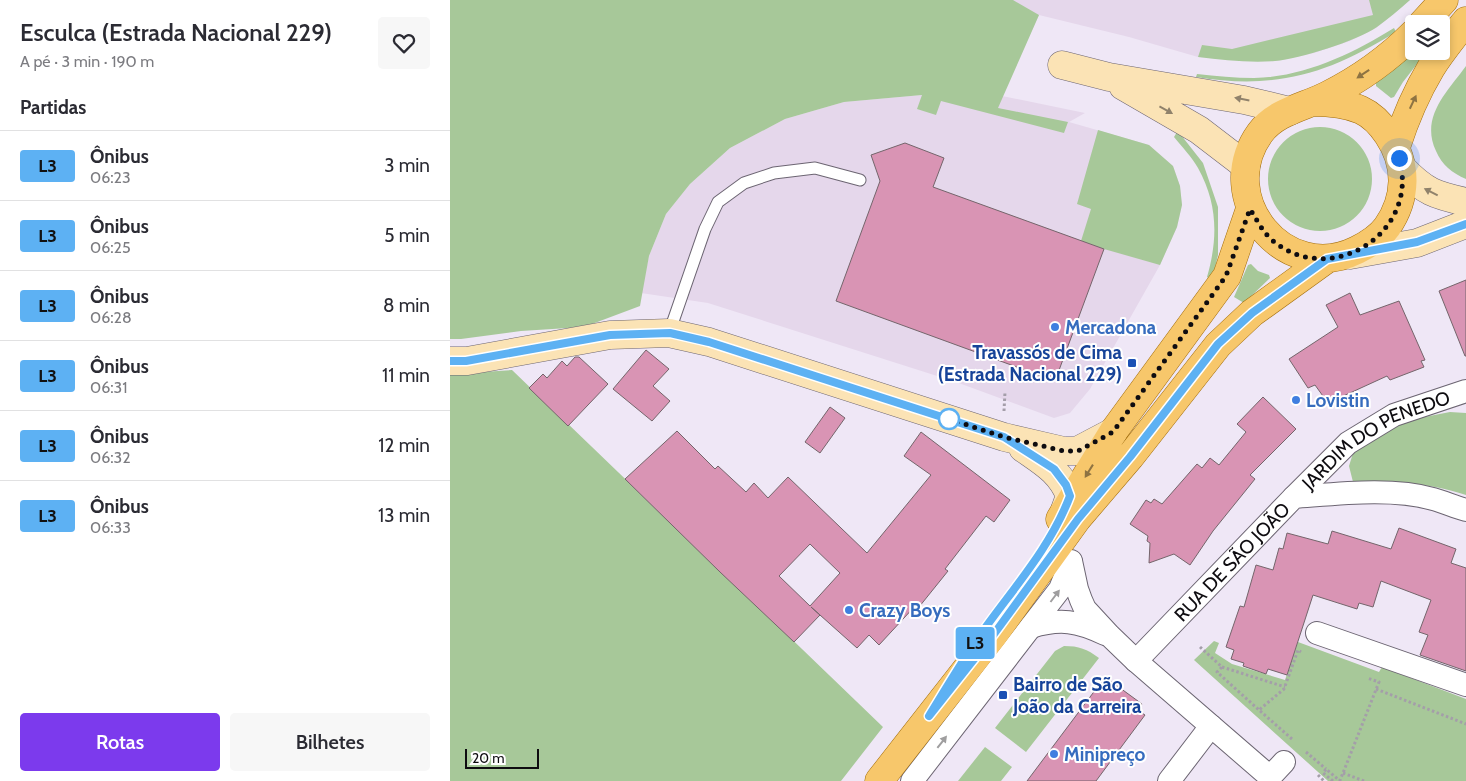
<!DOCTYPE html>
<html lang="pt">
<head>
<meta charset="utf-8">
<style>
	body { margin:0; font-family:Cabin,sans-serif; background:#f7f7f7; color:#2b2b33; height:100vh; display:flex; flex-direction:column; font-size:19px; white-space:nowrap }
	* { box-sizing:border-box; margin:0 }
	p { font-size:16px; color:#7c7c81 }
	.icon { flex:none; width:28px; height:28px; fill:none; stroke:currentColor; stroke-width:2; stroke-linecap:round; stroke-linejoin:round }
	.map { position:relative; flex:1; overflow:hidden }
	.drawer { display:flex; flex-direction:column; background:#fff; width:450px }
	.drawer>* { flex:none }
	.badge { padding:0 10px; border-radius:4px; font-size:18px; line-height:32px }
	.buttons { position:absolute; left:955px; top:15px; display:grid; gap:10px }
	.buttons a { display:grid; place-items:center; width:45px; height:45px; border-radius:5px; background:#fff; box-shadow:0 2px 8px #0003; font-size:25px }
	.scale { position:absolute; left:15px; bottom:12px; width:74px; box-sizing:border-box; padding-left:5px; border:2px solid #0e0c10; border-top:0; font-size:14px; line-height:18px; white-space:nowrap; color:#0e0c10; -webkit-text-stroke:4px #fff; paint-order:stroke }
	.you { position:absolute; width:25px; height:25px; margin:-12px; border:4px solid #fff; border-radius:50%; background:#1a73e8; box-shadow:0 0 0 8px #1a73e833 }
	.map>.badge { position:absolute; translate:-50% -50%; box-shadow:0 0 0 2px #fff }
	h2 { padding:0 20px; font-size:19px; line-height:45px }
	.round { display:grid; place-items:center; flex:none; width:52px; height:52px; border-radius:5px; background:#f7f7f7 }
	.summary { display:flex; align-items:center; justify-content:space-between; height:85px; padding:0 20px }
	h1 { font-size:24px; font-weight:600; line-height:38px }
	.cta { display:flex; gap:10px; margin-top:auto; padding:10px 20px }
	.cta a { flex:1; height:58px; border-radius:5px; background:#7c3aed; color:#fff; font-size:20px; font-weight:600; line-height:58px; text-align:center }
	.cta a+a { background:#f7f7f7; color:#2b2b33 }
	ul { padding:0; list-style:none }
	li { display:flex; align-items:center; gap:15px; height:70px; padding:0 20px; border-top:1px solid #e1e1e2 }
	li div { flex:1 }
	li b { display:block; font-size:19px }
	li em { font-style:normal }
	li .badge { min-width:55px; font-weight:700; text-align:center }
	main { display:flex; flex:1; min-height:0 }
	.map>svg:first-child { display:block }
	.industrial { fill:#e5d7eb }
	.green { fill:#a7c899 }
	.building { fill:#d994b4; stroke:#74656b; fill-rule:evenodd }
	.lines { fill:none; stroke-linecap:round; stroke-linejoin:round }
	.lane-casing { stroke:#6c6572; stroke-width:13 }
	.street-casing { stroke:#6c6572; stroke-width:24 }
	.secondary-casing { stroke:#6c6572; stroke-width:29 }
	.primary-casing { stroke:#a26d0b; stroke-width:29 }
	.path { stroke:#a49ea9; stroke-width:3; stroke-dasharray:2.5 2.5; stroke-linecap:butt }
	.lane { stroke:#fff; stroke-width:11 }
	.street { stroke:#fff; stroke-width:22 }
	.secondary { stroke:#fbe3b5; stroke-width:28 }
	.primary { stroke:#f7c76b; stroke-width:28 }
	.oneway { fill:#8e7342 }
	.oneway2 { fill:#90826b }
	.oneway3 { fill:#9f9e9f }
	.line-casing { stroke:#fff; stroke-width:11 }
	.line { stroke:#5db1f3; stroke-width:8 }
	.walk { stroke:#0e0c10; stroke-width:5; stroke-dasharray:0 9 }
	.shop-dot { fill:#3f7fe0; stroke:#fff; stroke-width:2 }
	.transit-dot { fill:#1a4fb4; stroke:#fff; stroke-width:2 }
	.stop-dot { fill:#fff; stroke:#5db1f3; stroke-width:2.5 }
	.labels { text-anchor:middle; stroke-width:4; stroke-linejoin:round; paint-order:stroke }
	.shop-label { font-size:19px; font-weight:bold; fill:#366cbe; stroke:#fff; text-anchor:start }
	.transit-label { font-size:19px; font-weight:bold; fill:#164399; stroke:#fff; text-anchor:end }
	.street-label { font-size:19px; fill:#0e0c10; stroke:#fff }
</style>
</head>
<body>
<main>
<section class="drawer">
<div class="summary"><div><h1>Esculca (Estrada Nacional 229)</h1><p>A pé · 3 min · 190 m</p></div><a class="round"><svg class="icon" aria-label="heart" viewBox="0 0 24 24"><path d="M12 20l-8-8c-3-5 5-10 8-4 3-6 11-1 8 4z"/></svg></a></div>
<h2>Partidas</h2>
<ul>
<li><span class="badge" style="background:#5db1f3;color:#111">L3</span><div><b>Ônibus</b><p>06:23</p></div><em>3 min</em></li>
<li><span class="badge" style="background:#5db1f3;color:#111">L3</span><div><b>Ônibus</b><p>06:25</p></div><em>5 min</em></li>
<li><span class="badge" style="background:#5db1f3;color:#111">L3</span><div><b>Ônibus</b><p>06:28</p></div><em>8 min</em></li>
<li><span class="badge" style="background:#5db1f3;color:#111">L3</span><div><b>Ônibus</b><p>06:31</p></div><em>11 min</em></li>
<li><span class="badge" style="background:#5db1f3;color:#111">L3</span><div><b>Ônibus</b><p>06:32</p></div><em>12 min</em></li>
<li><span class="badge" style="background:#5db1f3;color:#111">L3</span><div><b>Ônibus</b><p>06:33</p></div><em>13 min</em></li>
</ul>
<div class="cta"><a>Rotas</a><a>Bilhetes</a></div>
</section>
<div class="map">
<svg width="1016" height="781" viewBox="0 0 1016 781">
	<rect width="100%" height="100%" fill="#efe7f6"/>
	<path class="industrial" d="M503,0H960L926,28L900,41L864,53L826,61L748,57L679,37L589,15L552,96L635,113L619,122L699,145L723,166L730,186L732,205L727,227L710,265L640,389L620,413L604,418L506,382L258,303L191,293L199,256L216,214L240,184L280,148L335,119L394,102L472,95Z"/>
	<path class="green" d="M0,0H563L589,15L548,108L618,122L614,133L491,101L486,115L467,109L472,95L394,102L335,119L280,148L240,184L216,214L199,256L190,306L134,327L71,331L11,339H0Z
		M919,0H960C949,10 938,19 927,27C906,41 850,59 825,61C800,63 773,60 748,57L752,45L782,49L923,15Z
		M944,28L946,32C878,74 826,90 746,77L747,74C766,76 785,78 804,78C854,77 902,54 944,28Z
		M964,51H970L974,55L953,82L944,97L941,98L926,86V82L940,73Z
		M1016,66V179C1002,173 992,165 986,151C970,117 997,92 1016,66Z
		M818 179a52 52 0 1 1 104 0a52 52 0 1 1-104 0Z
		M648,130L699,145L723,166L730,186L732,205L727,227L710,265L654,249L631,241L641,209L627,204Z
		M727,132L731,135L753,163L768,207V255L762,281L757,277C768,239 768,204 748,168C742,157 732,147 724,137Z
		M801,264L808,271L819,275L820,278L794,303L784,297L798,265Z
		M62,370L433,727L391,781H0V374Z
		M1000,412L1016,413V495C977,482 944,482 903,482L899,466L904,450L959,420Z
		M764,641L769,643L765,653L782,664L835,680L848,642L929,672L932,667L1016,699V781H878L744,660Z
		M614,646C629,646 637,649 649,658L576,752L545,728L605,651Z
		M535,747L562,767L551,781H508Z"/>
	<path class="building" d="M455,143L494,158L483,187L654,249L605,381L386,301L430,181L421,155Z
		M1016,280V356H1015L989,291Z
		M900,293L910,315L949,301L975,360L971,361L974,367L940,380L937,376L878,403L865,385L858,388L839,359L888,327L876,305Z
		M196,350L219,369L203,386L220,401L202,421L163,389Z
		M125,357H129L158,384L118,426L79,388L93,374L97,378L112,361L117,366Z
		M813,397L846,429L800,475L805,479L763,531L740,565L724,554L699,563L700,543L697,541L698,536L680,524L696,500L701,503L704,499L712,504L747,464L752,468L760,458L769,465L796,432L787,424Z
		M380,407L395,418L370,453L355,442Z
		M227,431L265,469L268,466L296,492L304,483L318,498L338,477L417,553L481,475L454,456L471,432L560,500L544,522L536,516L495,569L498,571L469,607L466,605L429,645L419,635L407,648L361,607L370,615L344,642L270,572L175,479ZM360,544L390,573L360,606L329,576Z
		M949,528L1006,549L1001,563L1016,568V671L970,655L978,635L969,632L981,600L931,581L923,607L909,603L907,609L863,595L837,675L818,669L816,674L793,666L794,663L781,659L784,650L776,647L790,606L794,607L806,565L823,570L829,548L833,549L837,533L878,544L882,531L941,549Z
		M655,677L692,704L687,710L695,715L646,781H577Z"/>
	<g class="lines">
		<defs>
			<path id="lane" d="M219,333L255,229L268,202L294,183L324,173L365,168L410,180"/>
			<g id="street">
				<path id="s1" d="M844,497L898,443L944,415L1016,391"/>
				<path d="M621,561L627,589L631,600L635,609L659,635L686,661L820,777L834,762"/>
				<path d="M581,627C610,618 628,621 655,634"/>
				<path d="M867,633L1016,685"/>
				<path id="s2" d="M686,661L844,497C886,494 942,487 983,499C994,502 1005,507 1016,510"/>
				<path d="M462,781L610,589L621,562"/>
				<path d="M719,781L761,726"/>
			</g>
			<path id="secondary" d="M612,65L659,77L794,100L840,111
				M673,86L749,130L796,166
				M953,169C975,192 985,195 1016,202
				M900,255L967,243L1016,224
				M0,361H17L160,335L219,333L259,342L554,437L614,451H627L663,432
				M573,448C593,462 611,472 620,496L615,510"/>
			<path id="primary" d="M972,24L994,0
				M863,102C880,102 895,103 911,110C922,115 932,126 938,135C958,165 957,198 937,227C929,238 919,244 907,250C835,286 763,198 810,133C826,111 855,107 878,95C910,79 939,58 964,33
				M946,147C955,119 966,93 981,68C991,52 1004,36 1016,21
				M610,519L663,432L777,276L800,209
				M429,781L544,634L627,519L680,457L768,345L802,313L877,259"/>
		</defs>
		<use href="#lane" class="lane-casing"/>
		<use href="#street" class="street-casing"/>
		<use href="#secondary" class="secondary-casing"/>
		<use href="#primary" class="primary-casing"/>
		<path class="path" d="M554,411L555,392
			M750,647L772,667L767,672L809,710
			M772,667L835,687
			M926,689L1016,724
			M842,739L809,710L834,689L848,650L851,652
			M856,752L876,769
			M893,773L914,781
			M868,775L874,781
			M883,781L873,773L876,769L890,781
			M891,781L890,780L893,773L929,682L917,678"/>
		<use href="#lane" class="lane"/>
		<use href="#street" class="street"/>
		<use href="#secondary" class="secondary"/>
		<use href="#primary" class="primary"/>
	</g>
	<defs><path id="oneway-solid" d="M-6-.8H1V-3.2L6.5 0L1 3.2V.8H-6Z" transform="scale(1.25)"/></defs>
	<g class="oneway">
		<use href="#oneway-solid" transform="translate(913 74) rotate(146)"/>
		<use href="#oneway-solid" transform="translate(963 102) rotate(-65)"/>
		<use href="#oneway-solid" transform="translate(639 471) rotate(122)"/>
	</g>
	<g class="oneway2">
		<use href="#oneway-solid" transform="translate(792 99) rotate(-169)"/>
		<use href="#oneway-solid" transform="translate(716 110) rotate(29)"/>
		<use href="#oneway-solid" transform="translate(981 192) rotate(-153)"/>
	</g>
	<g class="oneway3">
		<use href="#oneway-solid" transform="translate(605 596) rotate(-53)"/>
		<use href="#oneway-solid" transform="translate(492 742) rotate(-52)"/>
	</g>
	<g class="lines">
		<defs>
			<path id="line" d="M0,361H16L160,335L220,333L259,342L554,437L604,469L616,485L620,496C600,549 560,592 528,638C511,663 495,690 479,716L544,634L628,519L680,457L768,344L802,313L877,259L967,242L1016,224"/>
		</defs>
		<use href="#line" class="line-casing"/>
		<use href="#line" class="line"/>
		<path class="walk" d="M499,419L554,437L614,451H628L663,432L776,276L800,209C807,220 812,231 822,240C881,290 971,232 949,158"/>
	</g>
	<g class="shop-dot">
		<circle cx="605" cy="327" r="5"/>
		<circle cx="846" cy="400" r="5"/>
		<circle cx="399" cy="610" r="5"/>
		<circle cx="604" cy="754" r="5"/>
	</g>
	<g class="transit-dot">
		<rect x="677" y="358" width="10" height="10" rx="2.5"/>
		<rect x="548" y="690" width="10" height="10" rx="2.5"/>
	</g>
	<circle class="stop-dot" cx="499" cy="419" r="10"/>
	<g class="labels">
		<g class="shop-label">
			<text x="615" y="334">Mercadona</text>
			<text x="856" y="407">Lovistin</text>
			<text x="409" y="617">Crazy Boys</text>
			<text x="614" y="761">Minipreço</text>
		</g>
		<g class="transit-label">
			<text x="672" y="359">Travassós de Cima<tspan x="672" dy="22">(Estrada Nacional 229)</tspan></text>
			<text x="563" y="691" text-anchor="start">Bairro de São<tspan x="563" dy="22">João da Carreira</tspan></text>
		</g>
		<g class="street-label">
			<text dy="7" stroke="none"><textPath href="#s1" startOffset="102">JARDIM DO PENEDO</textPath></text>
			<text dy="7" stroke="none"><textPath href="#s2" startOffset="138">RUA DE SÃO JOÃO</textPath></text>
		</g>
	</g>
</svg>
<div class="buttons">
<a><svg class="icon" aria-label="layers" viewBox="0 0 24 24"><path d="M12 4l9 5-9 5-9-5zM3 14l9 5 9-5"/></svg></a>
</div>
<div class="scale">20 m</div>
<div class="you" style="left:949px;top:158px"></div>
<b class="badge" style="left:525px;top:643px;background:#5db1f3;color:#111">L3</b>
</div>
</main>
</body>
</html>
